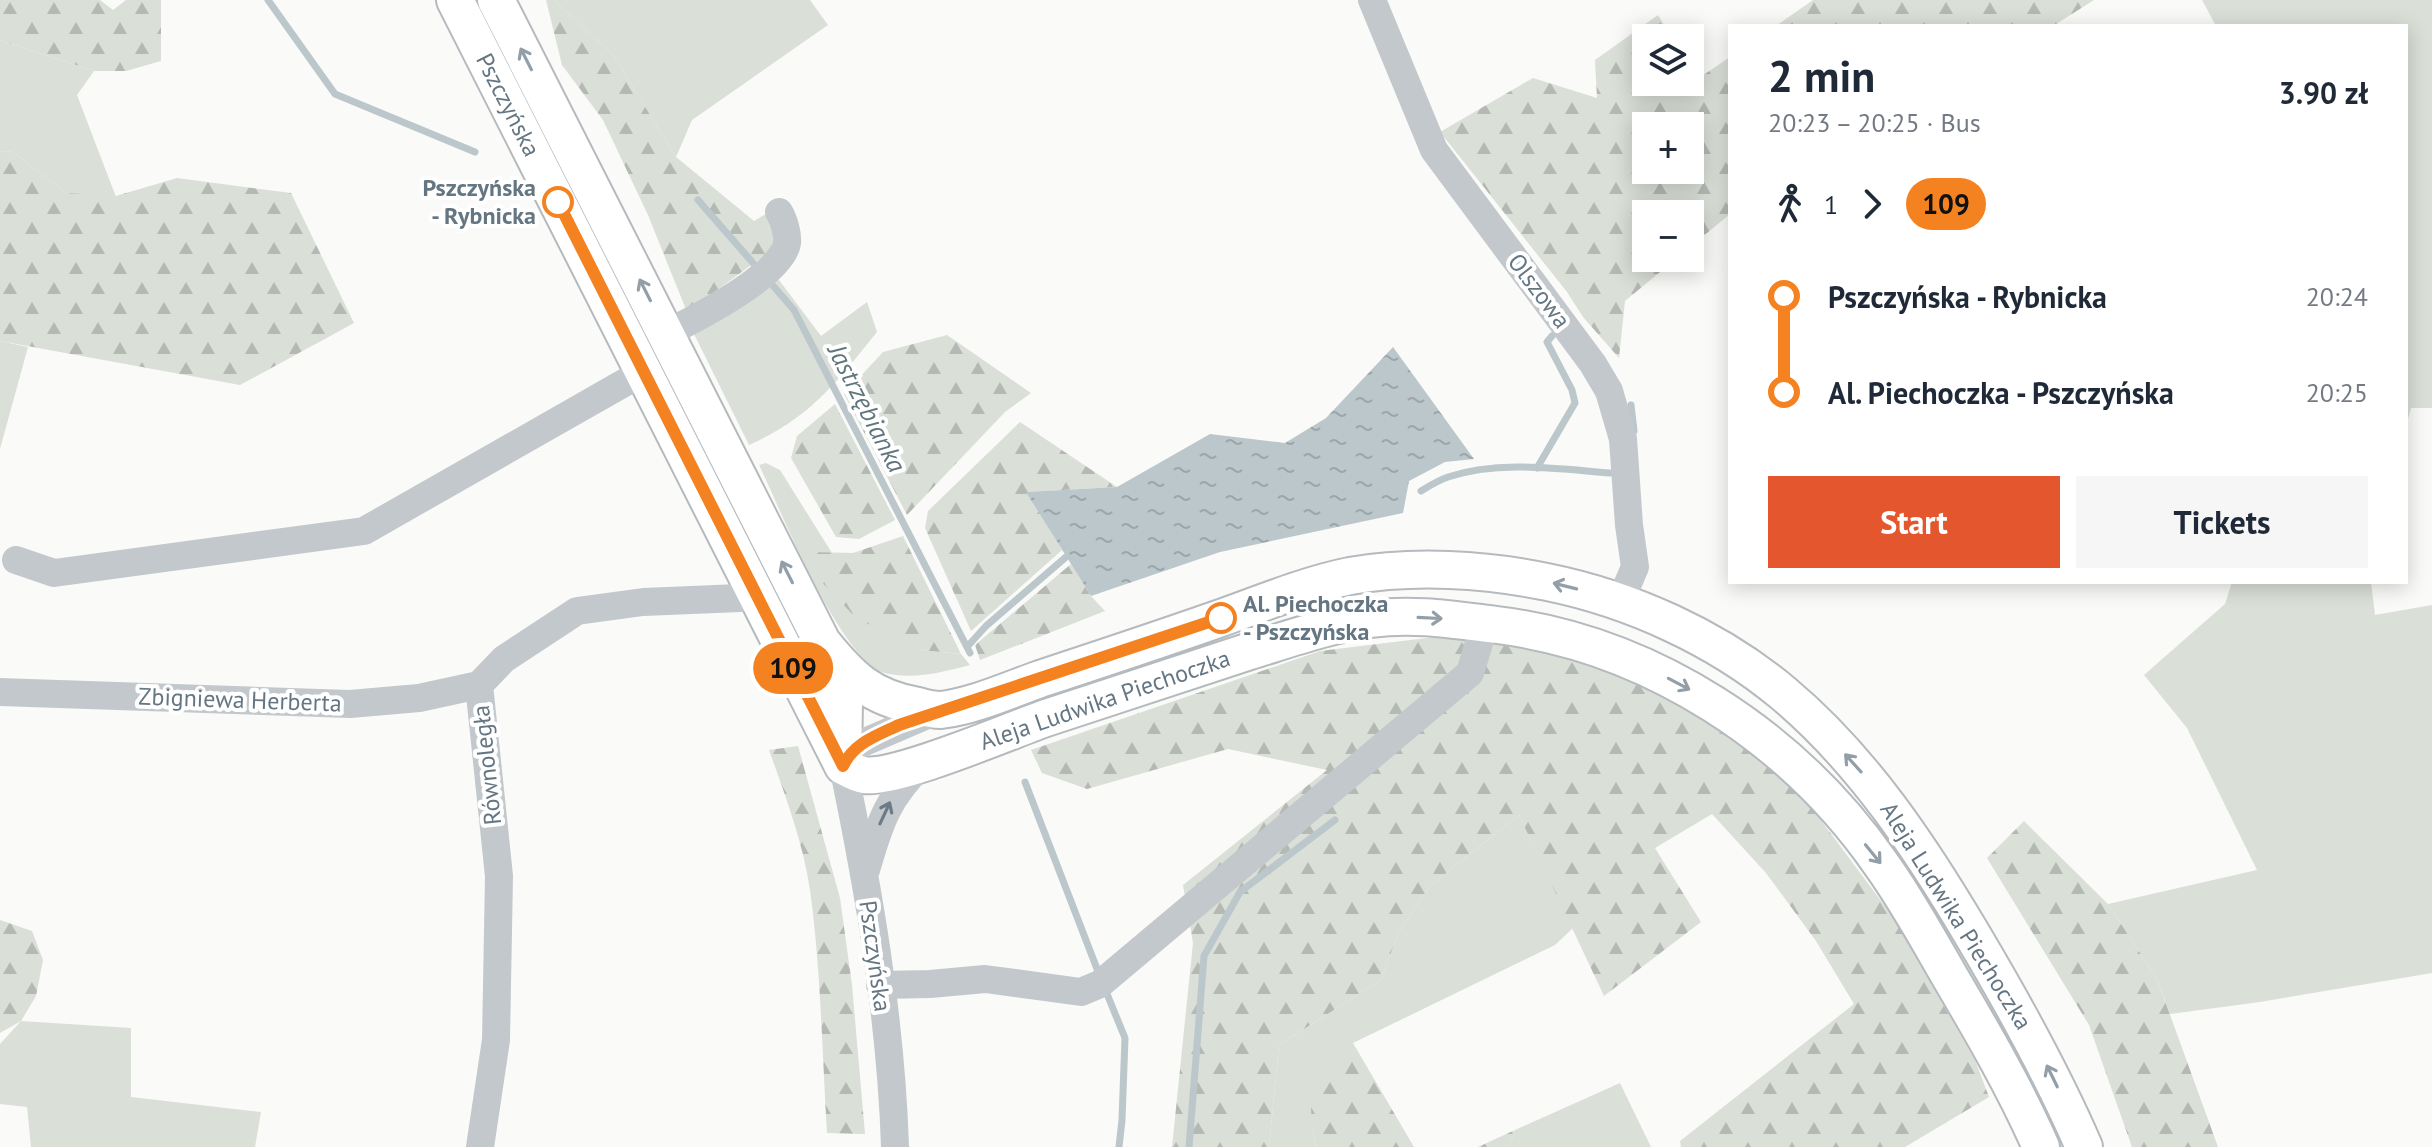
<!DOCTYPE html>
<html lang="en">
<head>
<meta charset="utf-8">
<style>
	body { margin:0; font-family:"PT Sans",sans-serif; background:#f6f6f7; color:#1f2937; height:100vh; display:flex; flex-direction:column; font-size:30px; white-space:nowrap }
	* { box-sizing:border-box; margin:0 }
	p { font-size:26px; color:#747a83 }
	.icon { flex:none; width:44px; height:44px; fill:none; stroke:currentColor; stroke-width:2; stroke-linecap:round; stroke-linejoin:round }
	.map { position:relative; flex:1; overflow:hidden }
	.side { position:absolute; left:1728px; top:24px; width:680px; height:560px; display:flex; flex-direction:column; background:#fff; border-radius:0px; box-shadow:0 4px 20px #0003 }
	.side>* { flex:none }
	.badge { padding:0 16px; border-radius:26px; font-size:28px; line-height:52px }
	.controls { position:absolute; left:1632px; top:24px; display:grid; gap:16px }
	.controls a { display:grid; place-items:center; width:72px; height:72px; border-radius:0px; background:#fff; box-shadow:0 4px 20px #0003; font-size:40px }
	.map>.badge { position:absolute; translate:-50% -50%; box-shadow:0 0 0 4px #fff }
	.legs { display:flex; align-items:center; gap:12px; height:88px; padding:0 40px; font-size:26px }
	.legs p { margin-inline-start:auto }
	.overview { display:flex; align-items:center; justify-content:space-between; height:136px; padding:0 40px }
	h1 { font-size:44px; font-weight:600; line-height:60px }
	.primary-button { display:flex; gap:16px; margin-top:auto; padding:16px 40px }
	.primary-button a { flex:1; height:92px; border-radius:0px; background:#e4572e; color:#fff; font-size:32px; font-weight:600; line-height:92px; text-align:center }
	.primary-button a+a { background:#f6f6f7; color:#1f2937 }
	ul { padding:0 40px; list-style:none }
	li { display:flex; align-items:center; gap:28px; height:96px; font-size:30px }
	li i { display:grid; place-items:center; width:12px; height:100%; margin:0 10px; background:currentColor }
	li i::after { content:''; width:20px; height:20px; margin:-10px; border:6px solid; border-radius:50%; background:#fff }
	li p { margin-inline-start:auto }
	li:first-child i { background:linear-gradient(#0000 50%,currentColor 0) }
	li:last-child i { background:linear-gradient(currentColor 50%,#0000 0) }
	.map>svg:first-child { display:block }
	.green { fill:#dadfd7 }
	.forest { fill:url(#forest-firs); fill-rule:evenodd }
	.water { fill:url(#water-ripples) }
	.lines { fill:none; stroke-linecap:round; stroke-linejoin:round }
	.stream { stroke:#bbc7cb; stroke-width:7 }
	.major-casing { stroke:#b5babe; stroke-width:40 }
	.minor { stroke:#c3c8cc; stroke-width:28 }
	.major { stroke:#fff; stroke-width:36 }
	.oneway { stroke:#939fa8 }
	.oneway2 { stroke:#6a7a87 }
	.line-1-casing { stroke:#fff; stroke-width:18 }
	.line-1 { stroke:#f58220; stroke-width:12 }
	.stop-1-dot { fill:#fff; stroke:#f58220; stroke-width:4 }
	.labels { text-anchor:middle; stroke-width:8; stroke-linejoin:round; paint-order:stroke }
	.street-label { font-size:24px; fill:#657683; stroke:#fff }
	.stop-label { font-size:24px; font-weight:bold; fill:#657683; stroke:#fff; text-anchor:end }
	.water-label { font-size:26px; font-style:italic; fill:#60757c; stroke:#fff }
</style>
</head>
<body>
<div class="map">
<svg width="2432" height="1147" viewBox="0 0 2432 1147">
	<defs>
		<pattern id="forest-firs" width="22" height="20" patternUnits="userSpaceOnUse" patternTransform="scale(2)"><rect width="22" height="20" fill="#dadfd7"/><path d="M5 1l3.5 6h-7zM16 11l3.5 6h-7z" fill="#b4b9b4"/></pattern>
		<pattern id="water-ripples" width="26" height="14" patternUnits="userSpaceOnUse" patternTransform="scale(2)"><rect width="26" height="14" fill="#bbc7cb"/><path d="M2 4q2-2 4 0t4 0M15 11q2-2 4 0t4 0" fill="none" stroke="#9ca6aa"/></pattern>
	</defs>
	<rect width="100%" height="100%" fill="#fafaf8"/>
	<path class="green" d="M554,0H810L828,25L692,120L676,157L614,56Z
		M2202,0H2432V408H2411L2406,426V26H2216Z
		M0,40L94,71L77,95L116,197L66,193L13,152L0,151Z
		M776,276L821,336L867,302L877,332C835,384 811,417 749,445L693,332Z
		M0,341L28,347L0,449Z
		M766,463L780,470L832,553L812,552L921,650L961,654L970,665C944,672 912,680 885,673C841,662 780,508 759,465Z
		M2232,582H2371L2375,615L2432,605V973L2260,1002L2170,1014L2157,979L2108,904L2257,870L2187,728L2144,675L2225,604Z
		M1519,815L1573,928L1555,945L1353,1043L1312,1128L1316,1147H1269L1279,1045L1381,980L1398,934L1430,886Z
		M1923,879L2045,1086L2070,1147H2055L1914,890Z
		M21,1021L131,1028V1097L261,1112L255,1147H31L27,1107L0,1104V1044Z
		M1620,1083L1651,1147H1509L1515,1130Z"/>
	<path class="forest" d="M0,0H100L113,10L126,0H161V61L126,71H94L0,40Z
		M546,0H554L614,56L676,157L754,221L771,211L774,239L769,252L687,312L648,215L603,120L562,65Z
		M1813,0H2094L2053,26H1776Z
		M1658,15L1672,38H1646V82H1690V67L1699,78L1730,57V214L1690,247V214H1646V258H1677L1625,301L1619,358L1583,317L1567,292L1440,132L1533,78L1597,98L1595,60ZM1646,126H1690V170H1646Z
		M0,151L13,152L66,193L116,196L177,178L291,193L354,323L240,385L0,341Z
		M947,335L1031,393L1005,412L907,515L844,394L883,352Z
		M835,404L895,520L859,539L836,537L791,458L797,436Z
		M1020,422L1117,487L1027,492L1062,550L971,631L925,528L928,511Z
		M903,536L961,654L921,650L856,618L818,578L811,552L853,553Z
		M1071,564L1091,596L1105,611L980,660L975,645Z
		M1468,633L1608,668L1756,742L1797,788L1893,917L1975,1060L1989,1097L1905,1147H1681L1680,1141L1854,1004L1816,941L1766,873L1712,814L1655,848L1701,922L1604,996L1519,815L1430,886L1398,934L1381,980L1279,1045L1269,1147H1172L1193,943L1183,885L1327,770L1228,749L1087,789L1042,773L1031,750L1320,651Z
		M798,746L840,898L852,985L865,1134L827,1133C822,1052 821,970 810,890C803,842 785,795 769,750Z
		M2024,821L2108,904L2157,979L2218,1147H2132L2089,1025L1987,858Z
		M0,920L32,931L43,960L36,996L21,1021L0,1033Z
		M1353,1043L1414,1147H1316L1312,1128L1310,1087Z
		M1515,1130L1509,1147H1478Z"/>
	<path class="water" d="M1393,347L1474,459L1445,462L1409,481L1403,513L1220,552L1091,596L1026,492L1117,487L1210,434L1285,443L1326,418Z"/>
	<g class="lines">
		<path class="stream" d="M268,0L335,94L475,152
			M698,200L760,271
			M768,280L794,310L970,653
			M1631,405L1634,431
			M1537,468L1575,403L1572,390L1547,342L1552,336
			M1421,491C1429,486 1439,480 1448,477C1499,460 1558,469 1610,473
			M967,647L986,626L1066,557
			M1025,782L1099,974
			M1105,989L1125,1038L1122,1120L1119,1147
			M1189,1147L1204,956L1240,892L1335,820"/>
		<defs>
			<path id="major" d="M455,0L843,766
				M496,0L822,642L844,702L843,761
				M822,642C851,678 871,698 918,706C925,708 934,710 941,710C974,706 1009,690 1040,679C1101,659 1161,639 1221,618C1263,603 1306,585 1350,576C1413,565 1485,569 1547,582C1631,599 1717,638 1783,693C1862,759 1921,848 1973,936C2014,1005 2052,1073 2084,1147
				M843,766C849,769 857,774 864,775C895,780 1009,731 1046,718C1114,695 1182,673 1250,651C1289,639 1331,624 1371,619C1413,613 1455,620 1497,625C1650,644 1793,737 1881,864C1907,900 1928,939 1950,977C1983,1033 2015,1088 2041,1147"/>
		</defs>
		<use href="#major" class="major-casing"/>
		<path class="minor" d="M1372,0L1434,150L1593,364L1609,391L1623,439L1629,525L1635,567L1620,602
			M667,333C695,319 782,275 787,243C788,234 784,220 779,212
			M16,560L54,573L364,531L645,371
			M0,692L350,704L419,698L479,685
			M866,870C880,821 888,797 925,761
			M880,985L930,984L985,979L1081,992L1100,984L1470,673L1485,623
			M480,1147L496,1040L499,876L479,685L504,659L577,611L643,602L740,598L755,590
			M895,1147C891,1020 869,891 843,766L850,752L860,744L939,710"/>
		<use href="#major" class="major"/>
	</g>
	<defs><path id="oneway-shaft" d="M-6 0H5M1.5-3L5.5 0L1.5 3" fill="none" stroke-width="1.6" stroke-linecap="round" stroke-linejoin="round" transform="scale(2)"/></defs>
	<g class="oneway">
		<use href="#oneway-shaft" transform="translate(526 59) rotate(-117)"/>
		<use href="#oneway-shaft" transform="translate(645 290) rotate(-117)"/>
		<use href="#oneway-shaft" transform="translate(787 572) rotate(-117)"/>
		<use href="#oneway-shaft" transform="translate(1565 586) rotate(-166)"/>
		<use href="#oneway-shaft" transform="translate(1430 618) rotate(3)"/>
		<use href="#oneway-shaft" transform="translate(1679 684) rotate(28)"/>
		<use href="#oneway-shaft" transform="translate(1853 763) rotate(-132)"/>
		<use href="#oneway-shaft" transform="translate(1873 854) rotate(51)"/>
		<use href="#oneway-shaft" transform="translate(2052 1076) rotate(-116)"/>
	</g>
	<use class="oneway2" href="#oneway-shaft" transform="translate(885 813) rotate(-65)"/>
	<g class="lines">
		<defs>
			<path id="line-1" d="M558,202L843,766C854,743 876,736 899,725L1221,618"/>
		</defs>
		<use href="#line-1" class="line-1-casing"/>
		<use href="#line-1" class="line-1"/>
	</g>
	<g class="stop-1-dot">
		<circle cx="558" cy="202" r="14"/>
		<circle cx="1221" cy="618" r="14"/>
	</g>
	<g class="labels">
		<g class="street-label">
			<text transform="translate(508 105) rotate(63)" y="8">Pszczyńska</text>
			<text transform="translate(1539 291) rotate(53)" y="8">Olszowa</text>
			<text transform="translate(240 700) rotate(2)" y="8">Zbigniewa Herberta</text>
			<text transform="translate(1105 700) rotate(-19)" y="8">Aleja Ludwika Piechoczka</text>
			<text transform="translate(487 765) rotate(-96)" y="8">Równoległa</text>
			<text transform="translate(1956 916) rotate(58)" y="8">Aleja Ludwika Piechoczka</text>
			<text transform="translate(875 956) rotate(82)" y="8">Pszczyńska</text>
		</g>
		<g class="stop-label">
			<text x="536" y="196">Pszczyńska<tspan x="536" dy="28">- Rybnicka</tspan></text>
			<text x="1243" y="612" text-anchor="start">Al. Piechoczka<tspan x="1243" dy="28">- Pszczyńska</tspan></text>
		</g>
		<g class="water-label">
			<text transform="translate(867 408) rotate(63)" y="9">Jastrzębianka</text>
		</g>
	</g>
</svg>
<div class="controls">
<a><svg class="icon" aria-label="layers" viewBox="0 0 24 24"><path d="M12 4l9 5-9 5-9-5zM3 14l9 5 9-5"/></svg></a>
<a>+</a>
<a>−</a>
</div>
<b class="badge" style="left:793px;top:668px;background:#f58220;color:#111">109</b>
<section class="side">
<div class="overview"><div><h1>2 min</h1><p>20:23 – 20:25 · Bus</p></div><b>3.90 zł</b></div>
<div class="legs"><svg class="icon" aria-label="walk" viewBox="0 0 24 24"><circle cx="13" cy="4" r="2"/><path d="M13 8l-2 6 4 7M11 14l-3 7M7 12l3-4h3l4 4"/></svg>1<svg class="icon" aria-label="forward" viewBox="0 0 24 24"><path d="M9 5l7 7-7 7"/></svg><b class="badge" style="background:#f58220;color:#111">109</b></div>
<ul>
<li><i style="color:#f58220"></i><b>Pszczyńska - Rybnicka</b><p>20:24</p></li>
<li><i style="color:#f58220"></i><b>Al. Piechoczka - Pszczyńska</b><p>20:25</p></li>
</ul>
<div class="primary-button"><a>Start</a><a>Tickets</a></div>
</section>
</div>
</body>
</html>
